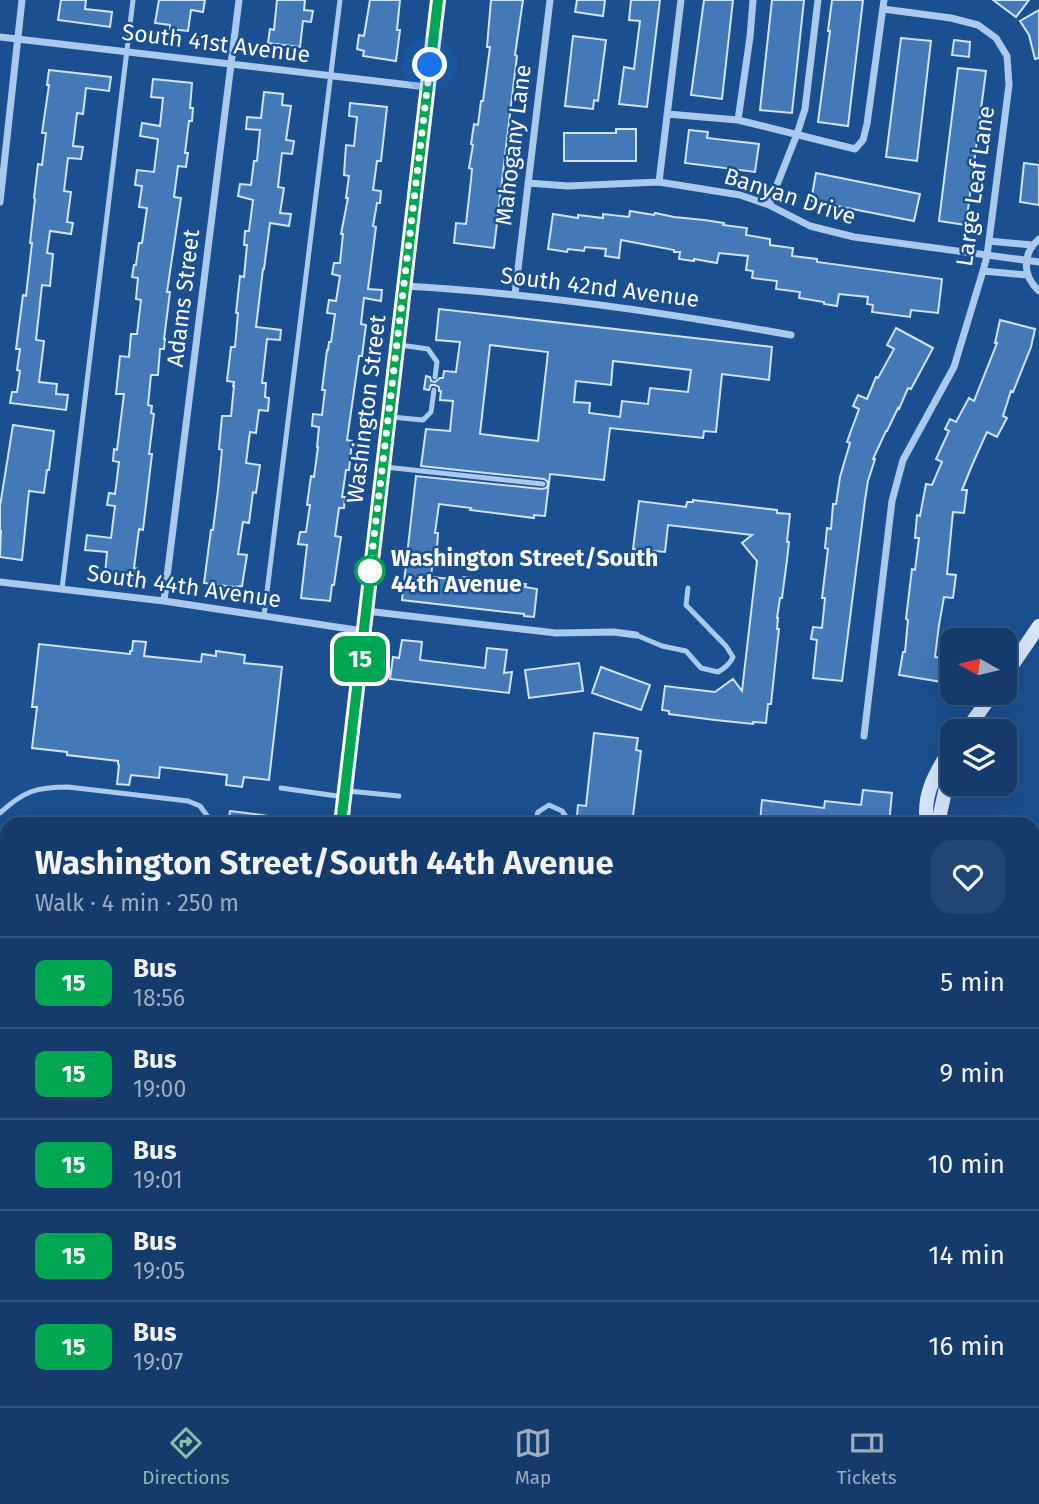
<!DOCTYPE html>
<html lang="en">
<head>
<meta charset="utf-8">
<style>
	body { margin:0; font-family:"Fira Sans",sans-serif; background:#214673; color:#f1f3f6; height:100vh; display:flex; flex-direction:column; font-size:26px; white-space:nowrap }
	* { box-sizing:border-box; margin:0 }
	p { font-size:23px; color:#9dadc1 }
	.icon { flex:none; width:38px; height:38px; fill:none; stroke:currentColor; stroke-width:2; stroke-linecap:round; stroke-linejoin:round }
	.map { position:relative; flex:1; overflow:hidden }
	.side { position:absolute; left:0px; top:817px; width:1040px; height:590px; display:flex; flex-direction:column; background:#143b6b; border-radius:21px 21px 0 0; box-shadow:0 7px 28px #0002,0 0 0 2px #33557e }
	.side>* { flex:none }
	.badge { padding:0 14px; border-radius:10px; font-size:24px; line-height:46px }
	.needle { width:46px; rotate:278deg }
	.fabs { position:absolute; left:940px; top:628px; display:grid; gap:14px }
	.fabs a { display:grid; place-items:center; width:77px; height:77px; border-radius:14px; background:#143b6b; box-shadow:0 7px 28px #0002,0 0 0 2px #33557e; font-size:35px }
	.you { position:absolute; width:35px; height:35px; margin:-18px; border:5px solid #fff; border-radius:50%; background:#1a73e8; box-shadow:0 0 0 10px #1a73e833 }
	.map>.badge { position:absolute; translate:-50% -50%; box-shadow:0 0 0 4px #fff }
	.round { display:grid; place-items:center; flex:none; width:74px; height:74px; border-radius:21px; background:#214673 }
	.head { display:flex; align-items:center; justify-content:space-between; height:119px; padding:0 35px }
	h1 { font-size:33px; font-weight:700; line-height:52px }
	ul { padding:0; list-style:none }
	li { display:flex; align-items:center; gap:21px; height:91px; padding:0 35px; border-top:2px solid #33557e }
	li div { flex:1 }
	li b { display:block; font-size:26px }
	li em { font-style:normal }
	li .badge { min-width:77px; font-weight:700; text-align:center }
	.tabs { display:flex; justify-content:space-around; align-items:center; height:98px; border-top:2px solid #33557e; background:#143b6b; font-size:19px; color:#9dadc1 }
	.tabs a { display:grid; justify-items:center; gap:4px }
	.tabs .on { color:#8abfa5 }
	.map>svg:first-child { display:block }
	.building { fill:#4478b7; stroke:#cfe3fa; stroke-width:2; fill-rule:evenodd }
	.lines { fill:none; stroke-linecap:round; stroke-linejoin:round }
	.lane { stroke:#a9c9ee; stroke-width:5 }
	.street { stroke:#a9c9ee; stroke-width:7 }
	.secondary { stroke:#d6e6fa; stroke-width:14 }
	.line-casing { stroke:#fff; stroke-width:16 }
	.line { stroke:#00a651; stroke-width:10 }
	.walk { stroke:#fff; stroke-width:7; stroke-dasharray:0 12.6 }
	.stop-dot { fill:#fff; stroke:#00a651; stroke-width:3.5 }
	.labels { text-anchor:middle; stroke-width:5; stroke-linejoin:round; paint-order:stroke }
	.street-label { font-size:23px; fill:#fff; stroke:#1b4f8f }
	.stop-label { font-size:23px; font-weight:bold; fill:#fff; stroke:#1b4f8f; text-anchor:start }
</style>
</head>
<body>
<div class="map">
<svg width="1039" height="1406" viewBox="0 0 1039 1406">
	<rect width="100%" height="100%" fill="#1b4f8f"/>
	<path class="building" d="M61,0H86L85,9L112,12L110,27L58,20Z
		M159,0H205L203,12L191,10L188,31L170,29V25L155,23Z
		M277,0H305L304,10L313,11L311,22L303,21L300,47L268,43L270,29L274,30Z
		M370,0H400L397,30H400L396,61L363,56L364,51L357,49L359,35L364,36Z
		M491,0H523L515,55L517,56L514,80L494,248L454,243L456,223L466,224L471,180L472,169L469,168L473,145L471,144L474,124L478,125L481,101H483L490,47H487Z
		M577,0H605L603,16L575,12Z
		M631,0H660L647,107L619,104L624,67L634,69L640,21L629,20Z
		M704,0H733L722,99L691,95Z
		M772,0H804L792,113L760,110Z
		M832,0H863L848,126L818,122L830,31H828Z
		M993,0H1029L1016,17Z
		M1039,10V58L1035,59L1029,35L1020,21Z
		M573,36L606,40L598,101L594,100L593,109L565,106Z
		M901,38L931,41L917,161L886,157Z
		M954,40L970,42L969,57L952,55Z
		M958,68L986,71L966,225L939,221Z
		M49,70L111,77L109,91L86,88L83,114L77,113L73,146L83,147L81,159L68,158L64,191L71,192L67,222L73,223L71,234L50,231L47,253L53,254L50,286L42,285L36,340L44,341L39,382L57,384L56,394L68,395L66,410L10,403L12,392H17L20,371L17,370L20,349H16L23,295L26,296L32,243H30L35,199L34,198L38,164L42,165L46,133H42L49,85H47Z
		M153,79L192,83L190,108H193L192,121H189L185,153H188L186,167L178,166L174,197L181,198L167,292H170L164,339H165L164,349H160L158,375H151L148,405L152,406L151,413L154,414L149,454H152L143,530L139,529L134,568L139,569L137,579L105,575L107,552L85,550L87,535L111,538L115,506L107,505L109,493L115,494L119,462L113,461L114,449L117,450L124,394H116L120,356L129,357L131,334H137L141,300L136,299L138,278L132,277L134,265H136L139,243H142L147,208L139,207L142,186L135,185L137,170L154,172L158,139L140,136L142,123L160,126L163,98L151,97Z
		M264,92L283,94L282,105L291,106L286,140L294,141L292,154L282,153L278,187L284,188L280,213L291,214L289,226L270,223L264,269H263L256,327L281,330L280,340L267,339L262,383H266L265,397L269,398L268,411L259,410L256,433L250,432L246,463L260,465L256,493L253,492L249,523L243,522L238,554L247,555L242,586L234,587L204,583L211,530H213L218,490L222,450L219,449L222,416H231L234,386H233L234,382L227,381L231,347H235L238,313H236L240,276L244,277L247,245H244L245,231H249L253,200L238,196L240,184L251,185L254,161H257L260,130L246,129L247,117L261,118Z
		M350,103L387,107L381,161H377L373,190L381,191L380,203H377L373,226L376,227L368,289L382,290L381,301L364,298L361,324L366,325L362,356H359L347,440L352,441L349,470H346L342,497H345L344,508H339L335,536L341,537L334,585H332L330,601L301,598L307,545L298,544L300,532H306L310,505H307L311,476L314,477L318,447H317L319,427L312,426L313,414L322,415L325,390H322L327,350H328L329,342H331L335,314L327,313L329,300L336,301L340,276L332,274L334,263H340L343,234H341L348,198H346L349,176L344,175L346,145L354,146L357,117L349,116Z
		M616,129H636V161H564V133H616Z
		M689,130L708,132L707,138L759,144L755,172L685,163Z
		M1024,163L1039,165V205L1020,202Z
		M816,173L920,194L914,221L811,201Z
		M630,211L654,215L655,213L674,217L704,220L724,223L723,225L747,228L746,235L770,239V245L793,248L792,256L817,259V262L942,279L938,313L911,310L910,317L872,312L873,305L867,304L868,297L839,294L837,306L824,304V302L799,298L800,292L776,289L777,281L752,278L753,271L746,270L748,256L719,253L717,263L694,259V261L679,259L680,252H674V250L621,240L619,258L605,256L606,249L585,247L584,251L568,249L567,252L548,249L553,214L578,218V215L603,218V214L629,217Z
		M439,309L772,347L769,380L722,374L716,432L704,431L703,438L610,428L604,480L550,474L545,516L534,515V518L470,510L471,508L439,504L435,533H438L437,548H434L431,577L463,580V577L526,584L525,587L537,589L534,617L524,616V614L402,600L416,476L542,489L546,488L548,485L547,481L544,479L421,466L426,429L450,431L453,401L440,400L441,391H439V387L435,385H431L429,390L424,389L426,376L430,377L431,381L435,382L440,378H443L444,371L456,372L460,342L436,340ZM490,345L548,352L538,441L480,434ZM613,361L691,370L688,392L650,388L648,404L622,401L620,417L589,413L590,403L574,402L576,381L611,385Z
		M1000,320L1035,329L1031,347L1013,392L1011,391L1003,416L1007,418L997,437L987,432L973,463L962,490H967L964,513L953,512L947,574L956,575L953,598L944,597L939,625L935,657L946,658L942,682L899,675L903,652H905L908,620L906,619L912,569L915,570L919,538H915L917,515L920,516L926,484L932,485L942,462L936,459L949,431L945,429L950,419L956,422L969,398L974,401L997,343H995Z
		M896,328L933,348L911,389L908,388L899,409L898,408L887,431H886L873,459H875L868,481L865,500L842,681L813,678L817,640L811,639L813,627L822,628L825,598H822L828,549L825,548L827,528L831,529L833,504H836L840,477L850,443L847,442L859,409L853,406L858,395L867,399L876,377L878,378L894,349L887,345Z
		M13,425L54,431L49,470H47L44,493L29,491L22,560L0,557L1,531H0V506Z
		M693,500L777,510V513L790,514L787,542H789L787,560L782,598H780L777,618H778L777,629H779L777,647L771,704H768L766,723L753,722V724L715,720L669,714V711L662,710L665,686L715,692L733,679L742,691L757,561L742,543L752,535L668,525L665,552L633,549L639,501L686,507L687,502H693Z
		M402,640L422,642L420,660L485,668L487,648L507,650L504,673L512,672L509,693L390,679L393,657L399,658Z
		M133,641L146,642L144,656L201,662L202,654L216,656V651L245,655L244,663L282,667L269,780L244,777L242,787L226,785L227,775L160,767L159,778L131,775L129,785L117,784L119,765L118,764V761L67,755V752L32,748L37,707H32L39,644L130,654V651H132Z
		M579,663L583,691L529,698L525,670Z
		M601,667L650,685L641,710L592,693Z
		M594,733L638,738L636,750L641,751L633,816H629L628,824H583L584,817L577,816L578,805L586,806Z
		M863,790L892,793L889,824H763V823L760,822L762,800L824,808L825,801L861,805Z
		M230,811L277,817L276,824H228Z"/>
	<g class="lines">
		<path class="lane" d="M400,345L428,349L437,362L435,377
			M391,417L423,420L431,412L434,390
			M385,467L543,484
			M62,589L133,0
			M264,616L340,0
			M636,635L662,646L686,651L701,668L718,672C725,668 730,664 733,657L726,646L686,605L688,588
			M281,788L344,797
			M348,791L399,796
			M0,813C24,791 36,787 68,787L188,801L200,806L208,817L207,824
			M534,824L538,812L549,805L562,811L569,821V824
			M1032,849H1039
			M2,922H7
			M1032,945L1039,946
			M0,984H7
			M1032,1032L1039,1027
			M0,1116L7,1055
			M171,1406L172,1400"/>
		<path class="street" d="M0,37L427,87
			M667,114L738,120L855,149L863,140L867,124L884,0
			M738,120L750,37L753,0
			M659,182L681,0
			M528,183L568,186L659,182L740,195L769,205L810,226L854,237L1039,262
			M0,202L22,0
			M769,205L797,134L805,109L818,0
			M1039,239C1022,254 1022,275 1039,291
			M989,241L1032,245
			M983,271L1027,275
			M404,286C534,293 663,312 791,335
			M515,294L550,0
			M0,582L164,601L363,631
			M164,601L239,0
			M366,611L556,633L614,632L636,635
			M864,736L892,501L903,460L954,367L983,271L987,256L1009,85L1007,56L996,38L978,25L951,18L883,9
			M76,1406L77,1400
			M492,1406V1400"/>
		<path class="secondary" d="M1004,677L1039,626
			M965,732L993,693
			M341,824L438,0
			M927,824C922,795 936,771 952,747
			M942,824L940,814L952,760
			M1032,893L1039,894
			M1032,915L1039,916
			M0,1009L7,1010
			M274,1406V1400"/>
	</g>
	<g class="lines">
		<defs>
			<path id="line" d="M341,824L438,0"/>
		</defs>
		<use href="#line" class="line-casing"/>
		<use href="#line" class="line"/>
		<path class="walk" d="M370,571L430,65"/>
	</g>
	<circle class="stop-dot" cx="370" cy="571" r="14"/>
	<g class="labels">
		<g class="street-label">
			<text transform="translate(216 43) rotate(7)" y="8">South 41st Avenue</text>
			<text transform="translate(513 145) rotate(-83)" y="8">Mahogany Lane</text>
			<text transform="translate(975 186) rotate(-82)" y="8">Large Leaf Lane</text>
			<text transform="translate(790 196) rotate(18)" y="8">Banyan Drive</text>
			<text transform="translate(600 287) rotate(7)" y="8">South 42nd Avenue</text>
			<text transform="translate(183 298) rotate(-83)" y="8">Adams Street</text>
			<text transform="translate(366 409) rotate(-83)" y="8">Washington Street</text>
			<text transform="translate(184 586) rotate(8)" y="8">South 44th Avenue</text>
		</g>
		<g class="stop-label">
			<text x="391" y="566">Washington Street/South<tspan x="391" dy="26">44th Avenue</tspan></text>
		</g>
	</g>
</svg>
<div class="fabs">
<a><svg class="needle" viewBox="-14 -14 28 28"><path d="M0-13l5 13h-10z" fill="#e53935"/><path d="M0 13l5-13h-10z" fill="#9dadc1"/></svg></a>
<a><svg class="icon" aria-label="layers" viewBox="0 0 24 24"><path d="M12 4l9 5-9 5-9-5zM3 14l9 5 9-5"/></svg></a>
</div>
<div class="you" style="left:430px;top:65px"></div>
<b class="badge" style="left:360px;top:659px;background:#00a651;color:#fff">15</b>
<section class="side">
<div class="head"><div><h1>Washington Street/South 44th Avenue</h1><p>Walk · 4 min · 250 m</p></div><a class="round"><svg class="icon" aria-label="heart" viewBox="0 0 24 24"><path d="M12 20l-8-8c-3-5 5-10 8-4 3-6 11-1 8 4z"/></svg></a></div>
<ul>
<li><span class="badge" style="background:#00a651;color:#fff">15</span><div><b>Bus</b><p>18:56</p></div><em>5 min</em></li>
<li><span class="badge" style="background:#00a651;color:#fff">15</span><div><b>Bus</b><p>19:00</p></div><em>9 min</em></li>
<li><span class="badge" style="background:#00a651;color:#fff">15</span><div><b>Bus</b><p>19:01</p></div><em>10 min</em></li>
<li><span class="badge" style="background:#00a651;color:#fff">15</span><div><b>Bus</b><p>19:05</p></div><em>14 min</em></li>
<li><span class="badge" style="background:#00a651;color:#fff">15</span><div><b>Bus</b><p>19:07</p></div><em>16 min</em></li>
</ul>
</section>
</div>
<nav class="tabs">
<a class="on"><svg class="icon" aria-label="directions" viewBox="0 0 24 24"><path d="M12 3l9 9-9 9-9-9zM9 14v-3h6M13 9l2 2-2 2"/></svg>Directions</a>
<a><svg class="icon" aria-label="map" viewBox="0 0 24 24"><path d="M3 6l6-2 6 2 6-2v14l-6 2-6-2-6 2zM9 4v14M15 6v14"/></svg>Map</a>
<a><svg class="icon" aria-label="tickets" viewBox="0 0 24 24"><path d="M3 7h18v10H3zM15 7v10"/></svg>Tickets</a>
</nav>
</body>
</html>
